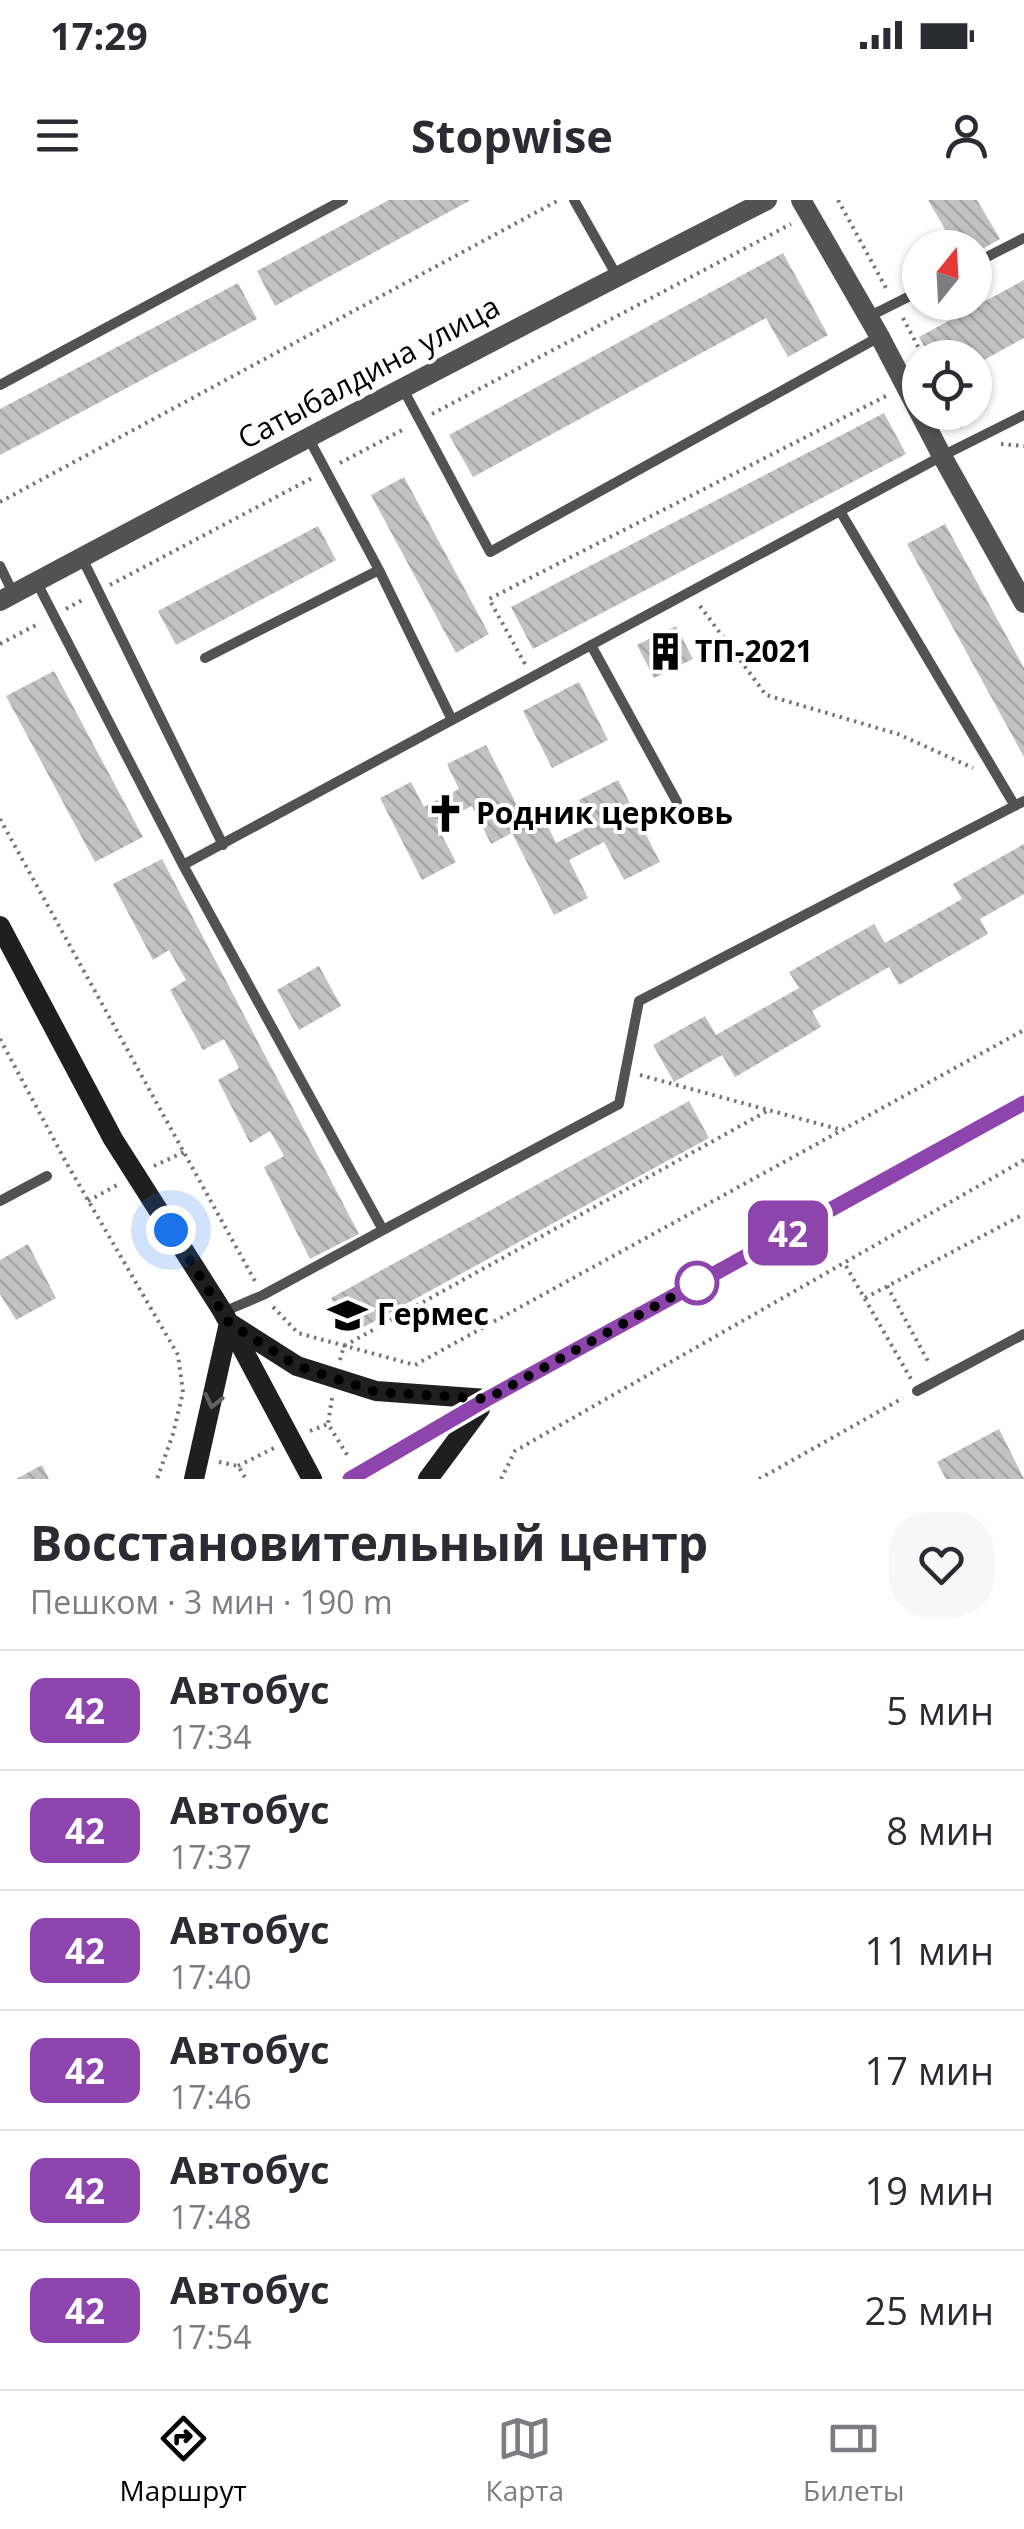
<!DOCTYPE html>
<html lang="ru">
<head>
<meta charset="utf-8">
<style>
	body { margin:0; font-family:"Open Sans",sans-serif; background:#f7f7f7; color:#2b2b33; height:100vh; display:flex; flex-direction:column; font-size:38px; white-space:nowrap }
	* { box-sizing:border-box; margin:0 }
	p { font-size:32px; color:#7c7c81 }
	.icon { flex:none; width:55px; height:55px; fill:none; stroke:currentColor; stroke-width:2; stroke-linecap:round; stroke-linejoin:round }
	.map { position:relative; height:1279px; overflow:hidden }
	.side { display:flex; flex-direction:column; background:#fff; flex:1 }
	.side>* { flex:none }
	.badge { padding:0 20px; border-radius:15px; font-size:35px; line-height:65px }
	.needle { width:65px; rotate:18deg }
	.buttons { position:absolute; left:902px; top:30px; display:grid; gap:20px }
	.buttons a { display:grid; place-items:center; width:90px; height:90px; border-radius:50%; background:#fff; box-shadow:0 2px 8px #0004; font-size:50px }
	.you { position:absolute; width:50px; height:50px; margin:-25px; border:8px solid #fff; border-radius:50%; background:#1a73e8; box-shadow:0 0 0 15px #1a73e833 }
	.map>.badge { position:absolute; translate:-50% -50%; box-shadow:0 0 0 5px #fff }
	.round { display:grid; place-items:center; flex:none; width:105px; height:105px; border-radius:40px; background:#f7f7f7 }
	.headline { display:flex; align-items:center; justify-content:space-between; height:170px; padding:0 30px }
	h1 { font-size:48px; font-weight:700; line-height:75px }
	ul { padding:0; list-style:none }
	li { display:flex; align-items:center; gap:30px; height:120px; padding:0 30px; border-top:2px solid #e1e1e2 }
	li div { flex:1 }
	li b { display:block; font-size:38px }
	li em { font-style:normal }
	li .badge { min-width:110px; font-weight:700; text-align:center }
	.status { display:flex; justify-content:space-between; align-items:center; height:70px; padding:0 50px; background:#fff; direction:ltr }
	.status svg { height:28px; fill:currentColor }
	header { display:flex; justify-content:space-between; align-items:center; height:130px; padding:0 30px; background:#fff; font-size:45px; font-weight:700 }
	.tabs { display:flex; justify-content:space-around; align-items:center; height:140px; border-top:2px solid #e1e1e2; background:#fff; font-size:28px; color:#7c7c81 }
	.tabs a { display:grid; justify-items:center; gap:5px }
	.tabs .current { color:#000 }
	.map>svg:first-child { display:block }
	.building { fill:url(#building-back-hatch) }
	.lines { fill:none; stroke-linecap:round; stroke-linejoin:round }
	.path { stroke:#747474; stroke-width:4; stroke-dasharray:2.5 5; stroke-linecap:butt }
	.service { stroke:#525252; stroke-width:10 }
	.tertiary { stroke:#525252; stroke-width:20 }
	.secondary { stroke:#1f1f1f; stroke-width:20 }
	.oneway { stroke:#626262 }
	.line-casing { stroke:#fff; stroke-width:22 }
	.line { stroke:#8e44ad; stroke-width:15 }
	.walk { stroke:#000; stroke-width:10; stroke-dasharray:0 18 }
	.stop-dot { fill:#fff; stroke:#8e44ad; stroke-width:5 }
	.labels { text-anchor:middle; stroke-width:8; stroke-linejoin:round; paint-order:stroke }
	.street-label { font-size:30px; fill:#000; stroke:#fff }
	.poi-label { font-size:30px; font-weight:bold; fill:#000; stroke:#fff; text-anchor:start }
</style>
</head>
<body>
<div class="status"><b>17:29</b><svg viewBox="0 0 49 12"><path d="M0 12V9h3v3zM5 12V6h3v6zM10 12V3h3v9zM15 12V0h3v12zM26 1h20v11H26zM47 4h2v5h-2z"/></svg></div>
<header><svg class="icon" aria-label="menu" viewBox="0 0 24 24"><path d="M4 6h16M4 12h16M4 18h16"/></svg>Stopwise<svg class="icon" aria-label="person" viewBox="0 0 24 24"><circle cx="12" cy="8" r="4"/><path d="M4 21q1-7 8-7t8 7"/></svg></header>
<div class="map">
<svg width="1024" height="1279" viewBox="0 0 1024 1279">
	<defs>
		<pattern id="building-back-hatch" width="6" height="6" patternUnits="userSpaceOnUse" patternTransform="scale(2.5)"><rect width="6" height="6" fill="#c2c2c2"/><path d="M-1 5l2 2M0 0l6 6M5-1l2 2" fill="none" stroke="#a5a5a5"/></pattern>
	</defs>
	<rect width="100%" height="100%" fill="#fff"/>
	<path class="building" d="M389,0H471L275,106L257,71Z
		M928,0H977L1000,39L975,53V48H956Z
		M783,53L828,135L788,157L766,118L473,277L449,235Z
		M1024,80V138L975,165V158H931L919,137Z
		M238,83L257,119L0,255V209Z
		M884,213L906,254L533,449L511,407Z
		M404,277L489,434L456,453L371,295Z
		M945,324L1024,468V557L907,344Z
		M318,326L336,360L176,445L158,411Z
		M676,426L693,459L654,478L637,445Z
		M54,471L143,637L95,662L6,496Z
		M579,482L608,540L552,568L523,511Z
		M486,545L528,627L544,618L556,643L592,625L579,600L618,580L660,662L624,680L604,642L569,660L588,698L554,715L512,633L491,644L472,606L436,624L456,662L422,680L380,598L411,582L424,607L459,589L447,564Z
		M1024,644V694L980,719L988,734L899,785L889,767L812,811L821,827L735,877L722,855L674,882L653,845L705,816L716,835L799,788L789,772L874,724L885,743L962,699L953,684Z
		M162,659L359,1034L310,1059L264,967L284,956L270,931L250,943L218,880L239,868L224,839L203,850L170,790L186,780L169,750L153,760L113,684Z
		M319,766L341,806L299,830L277,790Z
		M689,901L709,938L351,1134L331,1098Z
		M28,1044L56,1098L16,1120L0,1094V1060Z
		M999,1229L1024,1279H946L937,1262Z
		M42,1265L49,1279H16Z"/>
	<g class="lines">
		<path class="path" d="M838,0L886,88
			M903,118L924,158
			M954,212L964,230
			M432,214L791,24
			M1001,244L1024,246
			M340,263L406,228
			M0,302L559,0
			M110,385L314,277
			M700,406L766,495L898,534L973,568
			M66,409L84,399
			M0,444L40,423
			M525,464L489,399L886,196
			M0,619L256,1083
			M0,839L67,964L178,1155L183,1192L173,1234L157,1279
			M640,875L838,929
			M154,966L184,952
			M88,1001L119,984
			M846,1066L911,1179
			M887,1086L930,1165
			M865,1098L1024,1014
			M273,1107L298,1133L415,1165L1024,830
			M340,1160L344,1146L769,910
			M332,1198L328,1224L349,1258
			M310,1231L328,1224
			M219,1262L238,1266L246,1279
			M238,1266L274,1248
			M501,1279L515,1251L1024,960
			M759,1279L903,1198"/>
		<path class="service" d="M574,0L617,76
			M975,63L1024,38
			M868,117L920,91
			M0,185L343,0
			M402,187L490,352L879,137
			M840,311L1015,606
			M82,358L223,645
			M0,366L13,393
			M36,381L183,665L383,1030L263,1095L223,1112
			M591,445L677,602
			M205,458L379,370
			M452,520L942,256L1024,215
			M183,665L452,520L379,370L309,239
			M0,1001L47,976
			M383,1030L619,904L639,801L1024,601
			M917,1191L1024,1134"/>
		<path class="tertiary" d="M801,0L880,137L942,256L1024,403
			M0,401C255,265 510,131 767,0"/>
		<path class="secondary" d="M0,726L113,939L223,1112L312,1279
			M231,1124L297,1166L376,1191L487,1199
			M194,1279L229,1123
			M350,1279L487,1199L1024,903
			M428,1279L480,1209"/>
	</g>
	<defs><path id="oneway-chevron" d="M-2-3.5L2.5 0L-2 3.5" fill="none" stroke-width="1.6" stroke-linecap="round" stroke-linejoin="round" transform="scale(2.5)"/></defs>
	<use class="oneway" href="#oneway-chevron" transform="translate(213 1201) rotate(103)"/>
	<g class="lines">
		<defs>
			<path id="line" d="M350,1279L487,1199L1024,903"/>
		</defs>
		<use href="#line" class="line-casing"/>
		<use href="#line" class="line"/>
		<path class="walk" d="M171,1030L229,1123L297,1166L376,1192L487,1199L697,1083"/>
	</g>
	<defs>
		<symbol id="building-bare" viewBox="-9 -9 18 18"><path d="M-4-6H4V6H1V3H-1V6H-4ZM-2.5-4.3h1.7v1.8h-1.7ZM.8-4.3h1.7v1.8H.8ZM-2.5-1h1.7V.8h-1.7ZM.8-1h1.7V.8H.8Z" fill="#000" stroke="#fff" stroke-width="2.5" paint-order="stroke"/></symbol>
		<symbol id="church-bare" viewBox="-9 -9 18 18"><path d="M-1.2-6h2.4v3.5h3.3v2.4h-3.3V6h-2.4V-.1h-3.3v-2.4h3.3Z" fill="#000" stroke="#fff" stroke-width="2.5" paint-order="stroke"/></symbol>
		<symbol id="school-bare" viewBox="-9 -9 18 18"><path d="M0-5L7-2L0 1L-7-2ZM-4 1L0 2.5L4 1V4Q0 6-4 4Z" fill="#000" stroke="#fff" stroke-width="2.5" paint-order="stroke"/></symbol>
	</defs>
	<g fill-rule="evenodd">
		<use href="#building-bare" x="638" y="424" width="55" height="55"/>
		<use href="#church-bare" x="418" y="586" width="55" height="55"/>
		<use href="#school-bare" x="320" y="1088" width="55" height="55"/>
	</g>
	<circle class="stop-dot" cx="697" cy="1083" r="20"/>
	<g class="labels">
		<g class="street-label">
			<text transform="translate(369 173) rotate(-28)" y="10">Сатыбалдина улица</text>
		</g>
		<g class="poi-label">
			<text x="695" y="462">ТП-2021</text>
			<text x="476" y="624">Родник церковь</text>
			<text x="377" y="1125">Гермес</text>
		</g>
	</g>
</svg>
<div class="buttons">
<a><svg class="needle" viewBox="-14 -14 28 28"><path d="M0-13l5 13h-10z" fill="#e53935"/><path d="M0 13l5-13h-10z" fill="#7c7c81"/></svg></a>
<a><svg class="icon" aria-label="locate" viewBox="0 0 24 24"><circle cx="12" cy="12" r="6"/><path d="M12 2v4M12 18v4M2 12h4M18 12h4"/></svg></a>
</div>
<div class="you" style="left:171px;top:1030px"></div>
<b class="badge" style="left:788px;top:1033px;background:#8e44ad;color:#fff">42</b>
</div>
<section class="side">
<div class="headline"><div><h1>Восстановительный центр</h1><p>Пешком · 3 мин · 190 m</p></div><a class="round"><svg class="icon" aria-label="heart" viewBox="0 0 24 24"><path d="M12 20l-8-8c-3-5 5-10 8-4 3-6 11-1 8 4z"/></svg></a></div>
<ul>
<li><span class="badge" style="background:#8e44ad;color:#fff">42</span><div><b>Автобус</b><p>17:34</p></div><em>5 мин</em></li>
<li><span class="badge" style="background:#8e44ad;color:#fff">42</span><div><b>Автобус</b><p>17:37</p></div><em>8 мин</em></li>
<li><span class="badge" style="background:#8e44ad;color:#fff">42</span><div><b>Автобус</b><p>17:40</p></div><em>11 мин</em></li>
<li><span class="badge" style="background:#8e44ad;color:#fff">42</span><div><b>Автобус</b><p>17:46</p></div><em>17 мин</em></li>
<li><span class="badge" style="background:#8e44ad;color:#fff">42</span><div><b>Автобус</b><p>17:48</p></div><em>19 мин</em></li>
<li><span class="badge" style="background:#8e44ad;color:#fff">42</span><div><b>Автобус</b><p>17:54</p></div><em>25 мин</em></li>
</ul>
</section>
<nav class="tabs">
<a class="current"><svg class="icon" aria-label="directions" viewBox="0 0 24 24"><path d="M12 3l9 9-9 9-9-9zM9 14v-3h6M13 9l2 2-2 2"/></svg>Маршрут</a>
<a><svg class="icon" aria-label="map" viewBox="0 0 24 24"><path d="M3 6l6-2 6 2 6-2v14l-6 2-6-2-6 2zM9 4v14M15 6v14"/></svg>Карта</a>
<a><svg class="icon" aria-label="tickets" viewBox="0 0 24 24"><path d="M3 7h18v10H3zM15 7v10"/></svg>Билеты</a>
</nav>
</body>
</html>
